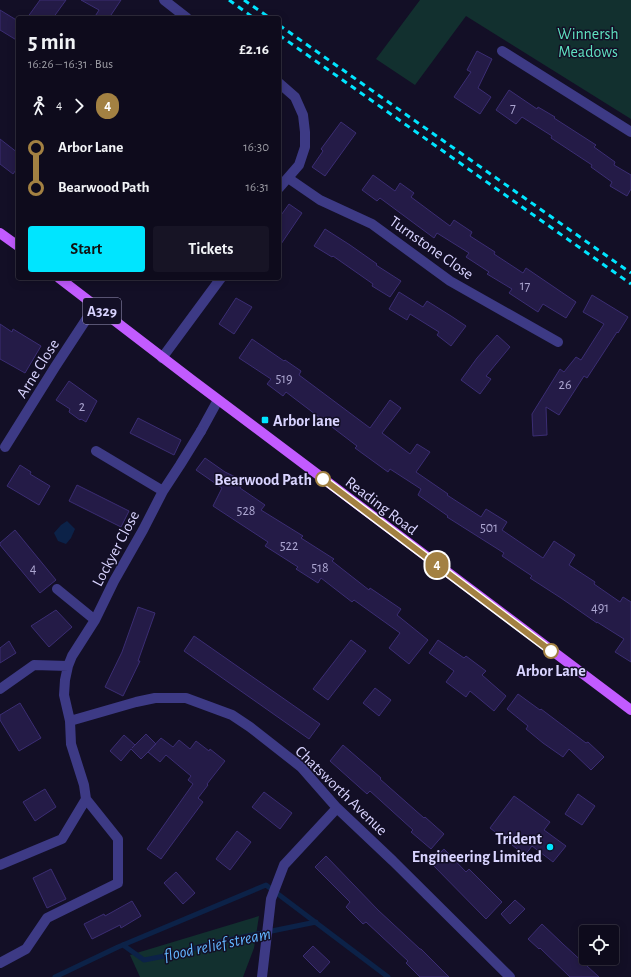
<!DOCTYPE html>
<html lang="en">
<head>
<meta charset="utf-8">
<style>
	body { margin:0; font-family:"Alegreya Sans",sans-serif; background:#171425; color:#f1f3f6; height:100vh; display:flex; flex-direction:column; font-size:15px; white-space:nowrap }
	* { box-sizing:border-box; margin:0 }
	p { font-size:13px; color:#9b9ba3 }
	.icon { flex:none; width:22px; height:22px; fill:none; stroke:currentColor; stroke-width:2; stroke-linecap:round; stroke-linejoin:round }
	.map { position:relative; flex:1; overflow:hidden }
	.details { position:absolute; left:16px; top:16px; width:265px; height:264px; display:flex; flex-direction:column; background:#0e0b1c; border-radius:4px; box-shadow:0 2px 10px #0003,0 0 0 1px #2e2b3b }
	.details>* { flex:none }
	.badge { padding:0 8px; border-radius:13px; font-size:14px; line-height:26px }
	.controls { position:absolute; left:579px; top:925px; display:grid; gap:8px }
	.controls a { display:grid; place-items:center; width:40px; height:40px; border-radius:4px; background:#0e0b1c; box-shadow:0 2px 10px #0003,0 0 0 1px #2e2b3b; font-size:20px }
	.map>.badge { position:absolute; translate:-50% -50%; box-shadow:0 0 0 2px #fff }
	.legs { display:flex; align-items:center; gap:6px; height:44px; padding:0 12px; font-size:13px }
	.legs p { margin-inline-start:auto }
	.head { display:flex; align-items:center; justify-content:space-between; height:68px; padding:0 12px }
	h1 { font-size:22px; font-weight:700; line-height:30px }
	.cta { display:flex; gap:8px; margin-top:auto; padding:8px 12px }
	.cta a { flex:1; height:46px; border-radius:4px; background:#00e5ff; color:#111; font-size:16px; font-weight:700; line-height:46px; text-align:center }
	.cta a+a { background:#171425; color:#f1f3f6 }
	ul { padding:0 12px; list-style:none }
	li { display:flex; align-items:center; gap:14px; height:40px; font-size:15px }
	li i { display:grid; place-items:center; width:6px; height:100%; margin:0 5px; background:currentColor }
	li i::after { content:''; width:10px; height:10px; margin:-5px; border:3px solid; border-radius:50%; background:#0e0b1c }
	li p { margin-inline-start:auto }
	li:first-child i { background:linear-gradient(#0000 50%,currentColor 0) }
	li:last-child i { background:linear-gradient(currentColor 50%,#0000 0) }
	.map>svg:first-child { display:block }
	.green { fill:#12302f }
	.water { fill:#0c2248 }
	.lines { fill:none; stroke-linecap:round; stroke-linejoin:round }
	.stream { stroke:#0c2248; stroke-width:5 }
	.building { fill:#241b47; stroke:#3b2d73 }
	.pedestrian { stroke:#3d3a85; stroke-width:10 }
	.minor { stroke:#3d3a85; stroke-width:10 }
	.primary { stroke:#c25bff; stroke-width:10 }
	.rail { stroke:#00e5ff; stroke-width:3; stroke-dasharray:6 5; stroke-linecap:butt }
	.line-1-casing { stroke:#fff; stroke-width:9 }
	.line-1 { stroke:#a38142; stroke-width:6 }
	.poi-dot { fill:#00e5ff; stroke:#130f26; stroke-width:1.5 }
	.stop-1-dot { fill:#fff; stroke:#a38142; stroke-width:2 }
	.labels { text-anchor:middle; stroke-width:3; stroke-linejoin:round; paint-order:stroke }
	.number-label { font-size:14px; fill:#aca6d1 }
	.shield { fill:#130f26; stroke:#9e99be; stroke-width:1 }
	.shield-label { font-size:15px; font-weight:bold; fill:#d9d4ff }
	.park-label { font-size:16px; fill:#5fe0c0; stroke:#130f26 }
	.street-label { font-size:16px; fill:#d9d4ff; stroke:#130f26 }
	.poi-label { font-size:16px; font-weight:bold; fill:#d9d4ff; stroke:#130f26; text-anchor:start }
	.stop-label { font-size:16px; font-weight:bold; fill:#d9d4ff; stroke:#130f26; text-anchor:end }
	.water-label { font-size:17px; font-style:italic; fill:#62b6ff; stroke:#130f26 }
</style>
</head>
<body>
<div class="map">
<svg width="631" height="977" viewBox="0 0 631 977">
	<rect width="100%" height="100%" fill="#130f26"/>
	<path class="green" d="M420,0H631V119L466,16L415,85L376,59Z
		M259,916L254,948L243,977H140L130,955Z"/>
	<path class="water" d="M67,521L75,529L71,538L66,544L58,541L54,533L61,525Z"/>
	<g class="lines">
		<path class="stream" d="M123,945L144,960L170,955L218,942L316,922
			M55,977L118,947L266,885L388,977"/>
	</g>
	<path class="building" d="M40,0H66L53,18H27Z
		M81,0H121L109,18H94L99,10Z
		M0,10L18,21V41L0,30Z
		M477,51L492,59L478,88L491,97L480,114L454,97L471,72L467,70Z
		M509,90L537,109L538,107L555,117L554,118L596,145L594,147L615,162L614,165L631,175V189L627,196L610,186L612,182L591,167L592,165L551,138L552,136L522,117L516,124L496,110Z
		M341,122L356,133L325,176L312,167L323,151L321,149Z
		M0,139L18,153V167L13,174L0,164Z
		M373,175L395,191L400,183L414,193L411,197L450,226L454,220L472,232L470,236L495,252L494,254L523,273L526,268L576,302L566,318L543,304L538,312L509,293L512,289L487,274L489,272L466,257L469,253L437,233L434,238L380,198L377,201L362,190Z
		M289,204L302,213L279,247V218Z
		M325,229L350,245L377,264L376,265L401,281L390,297L372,286L373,284L333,256L332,257L314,246Z
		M399,292L423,307L427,301L451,316L466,326L451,346L437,335L439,332L410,314L407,320L389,309Z
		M592,295L628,317L618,333L617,332L587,378L584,376L559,415L546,407L547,435L533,436L532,414L560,369L564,372L576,357L581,360L604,324L583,312Z
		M236,298L252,307L234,334L219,324Z
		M0,324L12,332L13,329L41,346L25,373L0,359Z
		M497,335L510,347L486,376L491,379L480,394L461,380L477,358Z
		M252,339L284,361L285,360L301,371L299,375L370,428L390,400L401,408L382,433L410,454L417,444L430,452L416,472L448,494L447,495L481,517L486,509L507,522L502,530L543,558L554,541L575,555L569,565L595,582L594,584L620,602L623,597L631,602V662L615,652L624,639L597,622V623L561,598L530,578L532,576L502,556L504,553L447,517L448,516L418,495L421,489L390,469L388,472L355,448L357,446L286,392L283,396L267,384L271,379L239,358Z
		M69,381L97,401L86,422L81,419L80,420L69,412L70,409L56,400Z
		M138,418L181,440L174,455L130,433Z
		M205,458L225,472L244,481L240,488L265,505L261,510L303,536L301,538L334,559L332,561L369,590L370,588L401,609L397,615L428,640L409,664L389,648L400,633L354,600L352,602L321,578L318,583L296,569L298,567L265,546L268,542L213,506L222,488L196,470Z
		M20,465L31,472L30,474L50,486L39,505L7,486Z
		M77,485L129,511L121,527L69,501Z
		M15,530L56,580L40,593L0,545V543Z
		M138,607L155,613L138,661H140L123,696L105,687L122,652Z
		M56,610L72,627L49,647L31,626Z
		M194,636L320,724L309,739L184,651Z
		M351,640L366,651L328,700L313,689Z
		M438,640L464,658L466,656L486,671L482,675L506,696L494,711L470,691L466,697L446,682L454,671L429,653Z
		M9,641L16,653L0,663V648Z
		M375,688L391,700L379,716L363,703Z
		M518,694L540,710L541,709L586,743L588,742L604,757L591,770L569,749L563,757L543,743L526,729L528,726L507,709Z
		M20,703L41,738L19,751L0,720V715Z
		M146,734L156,744L141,759L131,749L121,761L110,751L124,735L135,745L132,748Z
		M161,738L173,747L179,740L190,749L196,741L209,751L210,749L225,761L207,784L208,785L198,798L203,802L161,859L147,849L193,784L188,780L191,776L166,755L160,762L148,752Z
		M343,745L381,778L380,779L424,818L425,817L444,834L431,849L411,832L413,830L370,791L367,794L330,761Z
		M45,789L56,807L35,821L23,802Z
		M264,792L292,813L280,829L252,807Z
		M578,794L595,806L582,825L565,814Z
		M514,796L550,822L544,830L566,846L553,862L532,846L525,855L490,828Z
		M237,831L251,842L230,870L216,859Z
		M444,849L466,872L469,869L502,902L486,919L430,862Z
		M326,856L378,910L420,949H421L449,977H420L406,963L408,961L366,922L363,924L346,907L350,902L315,867Z
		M51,869L66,899L47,908L33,878Z
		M176,872L195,893L183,904L164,883Z
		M515,900L525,909L510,924L501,914Z
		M132,901L141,916L121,928L120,925L92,939L84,924L104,914L105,916Z
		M542,924L563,944L599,977H570L540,948L539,949L528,939Z
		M313,946L330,962L320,973L303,956Z"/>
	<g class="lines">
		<path class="pedestrian" d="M201,431L218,400"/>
		<path class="minor" d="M164,0L187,18
			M502,51L631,132
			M279,83L295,97L303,115L305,132V147L299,165L279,188
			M288,178L320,200L372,224L450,281L558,342
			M162,358L221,278
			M5,447L55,367L95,306
			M96,451L163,491
			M57,589L95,620
			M0,689L34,665L68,666
			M70,721L136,702L155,698H186L232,715L250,727L301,767L337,808L393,861L510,977
			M0,865L62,839L86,799
			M0,963L26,949L47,918L118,883V839L86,799L84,785L71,744L70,721L64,695L65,680L68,666L72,656L95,620L114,581L143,530L163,491L180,465L201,431
			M262,977L271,899L284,865L337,808"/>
		<path class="primary" d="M0,233L18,246
			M59,278L192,380L631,710"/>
		<path class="rail" d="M229,0L254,18
			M244,0L270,18
			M279,25L631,273
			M279,35L631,284"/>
	</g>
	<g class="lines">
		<defs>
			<path id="line-1" d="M323,479L551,651"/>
		</defs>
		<use href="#line-1" class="line-1-casing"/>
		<use href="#line-1" class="line-1"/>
	</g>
	<g class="poi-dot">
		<rect x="261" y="416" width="8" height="8" rx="2"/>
		<circle cx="550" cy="847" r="4"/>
	</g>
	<g class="stop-1-dot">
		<circle cx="323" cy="479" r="7"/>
		<circle cx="551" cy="651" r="7"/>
	</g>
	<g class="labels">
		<g class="number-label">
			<text x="513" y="112">7</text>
			<text x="525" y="290">17</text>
			<text x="284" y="383">519</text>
			<text x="565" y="389">26</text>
			<text x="82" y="411">2</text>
			<text x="246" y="515">528</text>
			<text x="489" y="532">501</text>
			<text x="289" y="550">522</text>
			<text x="320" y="572">518</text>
			<text x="33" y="573">4</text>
			<text x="600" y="612">491</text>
		</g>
		<rect class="shield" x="83" y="298" width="38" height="26" rx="3"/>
		<g class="shield-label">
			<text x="102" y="316">A329</text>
		</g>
		<g class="park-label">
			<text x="588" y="39">Winnersh<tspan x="588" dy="18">Meadows</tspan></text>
		</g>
		<g class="street-label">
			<text transform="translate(432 247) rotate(35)" y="6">Turnstone Close</text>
			<text transform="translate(37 368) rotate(-58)" y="6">Arne Close</text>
			<text transform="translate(382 505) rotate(37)" y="6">Reading Road</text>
			<text transform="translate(115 548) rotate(-62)" y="6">Lockyer Close</text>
			<text transform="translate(342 790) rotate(44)" y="6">Chatsworth Avenue</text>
		</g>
		<g class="poi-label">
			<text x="273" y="426">Arbor lane</text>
			<text x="542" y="844" text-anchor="end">Trident<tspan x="542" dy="18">Engineering Limited</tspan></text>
		</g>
		<g class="stop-label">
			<text x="312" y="485">Bearwood Path</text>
			<text x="551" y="676" text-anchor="middle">Arbor Lane</text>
		</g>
		<g class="water-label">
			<text transform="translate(217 944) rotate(-12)" y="6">flood relief stream</text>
		</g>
	</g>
</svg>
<div class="controls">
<a><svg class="icon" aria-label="locate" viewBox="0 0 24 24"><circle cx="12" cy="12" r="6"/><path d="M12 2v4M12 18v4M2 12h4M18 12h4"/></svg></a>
</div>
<b class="badge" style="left:437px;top:565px;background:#a38142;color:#fff">4</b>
<section class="details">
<div class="head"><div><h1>5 min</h1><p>16:26 – 16:31 · Bus</p></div><b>£2.16</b></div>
<div class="legs"><svg class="icon" aria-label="walk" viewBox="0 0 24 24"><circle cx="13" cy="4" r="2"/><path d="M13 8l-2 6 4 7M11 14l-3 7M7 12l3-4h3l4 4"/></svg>4<svg class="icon" aria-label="forward" viewBox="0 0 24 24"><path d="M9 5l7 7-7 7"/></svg><b class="badge" style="background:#a38142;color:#fff">4</b></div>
<ul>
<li><i style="color:#a38142"></i><b>Arbor Lane</b><p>16:30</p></li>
<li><i style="color:#a38142"></i><b>Bearwood Path</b><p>16:31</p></li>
</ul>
<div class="cta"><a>Start</a><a>Tickets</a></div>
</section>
</div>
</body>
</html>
